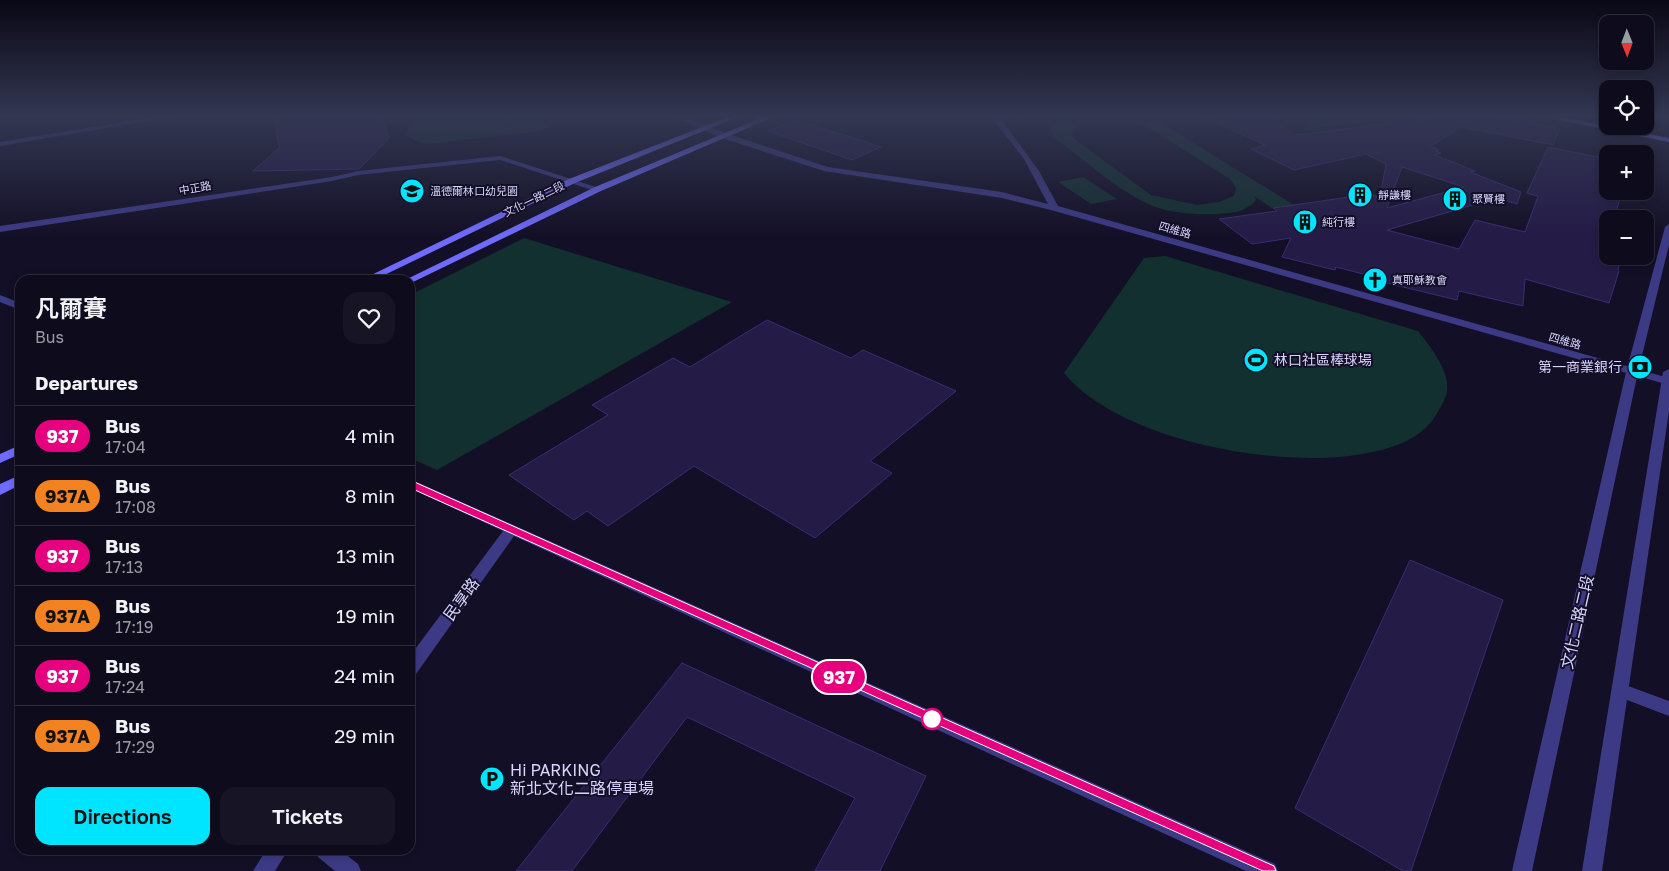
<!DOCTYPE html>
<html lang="en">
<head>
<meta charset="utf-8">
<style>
	body { margin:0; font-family:"Golos Text","Noto Sans TC",sans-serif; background:#171425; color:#f1f3f6; height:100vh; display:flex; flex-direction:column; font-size:19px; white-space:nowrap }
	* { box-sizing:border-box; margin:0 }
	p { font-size:16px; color:#9b9ba3 }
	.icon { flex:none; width:28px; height:28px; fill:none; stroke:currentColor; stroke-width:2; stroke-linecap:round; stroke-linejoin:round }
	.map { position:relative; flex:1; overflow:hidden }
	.details { position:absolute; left:15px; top:275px; width:400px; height:580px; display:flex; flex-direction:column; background:#0e0b1c; border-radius:15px; box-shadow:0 2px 8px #0003,0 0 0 1px #2e2b3b }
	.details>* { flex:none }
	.badge { padding:0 10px; border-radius:16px; font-size:18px; line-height:32px }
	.needle { width:32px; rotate:179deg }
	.fabs { position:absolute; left:1599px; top:15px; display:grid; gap:10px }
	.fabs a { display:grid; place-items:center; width:55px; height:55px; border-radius:10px; background:#0e0b1c; box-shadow:0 2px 8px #0003,0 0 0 1px #2e2b3b; font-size:25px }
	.map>.badge { position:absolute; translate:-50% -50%; box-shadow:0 0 0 2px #fff }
	h2 { padding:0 20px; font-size:19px; line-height:45px }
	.round { display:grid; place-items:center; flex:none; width:52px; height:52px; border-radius:15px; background:#171425 }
	.headline { display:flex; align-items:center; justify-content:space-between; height:85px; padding:0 20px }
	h1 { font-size:24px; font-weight:600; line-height:38px }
	.cta { display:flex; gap:10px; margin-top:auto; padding:10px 20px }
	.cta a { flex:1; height:58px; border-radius:15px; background:#00e5ff; color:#111; font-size:20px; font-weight:600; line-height:58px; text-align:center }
	.cta a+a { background:#171425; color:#f1f3f6 }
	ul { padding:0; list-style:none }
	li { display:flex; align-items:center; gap:15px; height:60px; padding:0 20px; border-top:1px solid #2e2b3b }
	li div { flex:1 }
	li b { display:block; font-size:19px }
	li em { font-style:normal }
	li .badge { min-width:55px; font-weight:700; text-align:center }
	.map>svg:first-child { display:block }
	.green { fill:#12302f; fill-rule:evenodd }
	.building { fill:#241b47; stroke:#3b2d73; fill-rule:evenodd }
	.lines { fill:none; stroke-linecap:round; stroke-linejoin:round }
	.minor { fill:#3d3a85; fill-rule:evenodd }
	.tertiary { fill:#3d3a85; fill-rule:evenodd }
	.secondary { fill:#6f6bff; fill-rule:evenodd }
	.line { fill:#e6007e; stroke:#fff }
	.stop-dot { fill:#fff; stroke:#e6007e; stroke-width:2.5 }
	.labels { text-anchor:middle; stroke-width:4; stroke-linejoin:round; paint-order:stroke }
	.far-street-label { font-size:11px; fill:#d9d4ff; stroke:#130f26 }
	.far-poi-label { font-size:11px; fill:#d9d4ff; stroke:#130f26; text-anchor:start }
	.poi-label { font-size:14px; fill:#d9d4ff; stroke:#130f26; text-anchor:start }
	.near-street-label { font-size:16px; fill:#d9d4ff; stroke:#130f26 }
	.near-poi-label { font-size:16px; fill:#d9d4ff; stroke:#130f26; text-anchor:start }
</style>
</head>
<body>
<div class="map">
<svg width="1669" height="871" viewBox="0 0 1669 871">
	<rect width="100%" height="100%" fill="#130f26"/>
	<path class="green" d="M430,115H550L558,119L550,127L538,131L428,144L414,140L406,134C410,121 418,118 430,115Z
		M1079,115L1150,116L1294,205L1272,208L1254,196L1256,200C1247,212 1232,213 1217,214C1192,215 1164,213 1142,201C1111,185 1085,160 1057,140L1049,128L1056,122ZM1106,120L1122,121L1146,126L1230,179L1236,188L1234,196L1219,202L1197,205L1151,195L1073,138L1072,133C1078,120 1093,121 1106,120Z
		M1292,115H1367L1376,119L1309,129Z
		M1083,177L1117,199L1091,204L1058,182Z
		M524,238L732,302L437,470L410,458V295Z
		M1165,256L1418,331C1430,346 1450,371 1447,391C1446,399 1440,408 1436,415C1420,441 1390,449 1362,454C1278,469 1120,441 1064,373L1144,258Z"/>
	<path class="building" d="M274,115H381L389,138L359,169L253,171L281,146H279Z
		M1200,115H1270L1294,135L1437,118V115H1489L1560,129L1553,145L1462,127L1431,146L1439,150L1436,151L1441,153L1435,155L1475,171L1470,172L1521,192L1517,204L1497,198L1387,230L1459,249L1475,220L1525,232L1538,196L1527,193L1548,147L1608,159V191H1622L1616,213L1608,211V256H1621L1618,270L1619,271L1609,303L1525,279L1523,306L1459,291L1457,300L1370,279L1371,276L1336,267L1335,270L1282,257L1291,238L1252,244L1219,219L1277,211L1273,208L1370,194L1380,197L1386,164L1366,154L1294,170L1251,149L1265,145ZM1402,167L1464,187L1387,208Z
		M795,120L857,139L881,147L852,160L768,131Z
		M767,320L851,358L863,350L956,391L870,461L892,473L815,538L694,466L608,526L587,511L574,520L509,475L608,415L592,405L673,358L690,367Z
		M1410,560L1503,600L1411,871H1403L1295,808Z
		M682,663L926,776L880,871H815L855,798L687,717L572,871H516Z"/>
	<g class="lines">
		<path class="minor" d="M166,115H183L0,146V142Z
			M670,115H680L725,133L828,167L1002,192L1048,204L1024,159L990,115H998L1039,171L1058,206L1669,378V385L1051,210L1002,198L824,171L719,137Z
			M500,156L602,189L595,191L500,160L358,175L332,181L0,232V226L332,177L358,171Z
			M0,295L20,303V310L0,302Z
			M410,479L1275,864L1278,871H1246L514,536L416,674L410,676V656L503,531L410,488Z
			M1620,683L1669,701V716L1614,695L1612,690L1614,685Z
			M266,850H288L275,871H253Z
			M315,850H340L358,864L361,871H335L318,857Z"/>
		<path class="tertiary" d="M1669,224V245L1638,372L1532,871H1512L1626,372L1665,227Z
			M1669,369V411L1602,871H1582L1663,372Z"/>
		<path class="secondary" d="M733,115H743L575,183L374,280H361L569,179Z
			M768,115H778L601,191L413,282L410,283V280H405L595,187Z
			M1535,115H1550L1669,138V142Z
			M20,445V454L0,463V454Z
			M20,475V485L0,495V484Z"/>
	</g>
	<linearGradient id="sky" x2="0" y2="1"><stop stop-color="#0a0815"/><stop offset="0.49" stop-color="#333752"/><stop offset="1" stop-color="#333752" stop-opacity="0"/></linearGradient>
	<rect width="1669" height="237" fill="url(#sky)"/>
	<path class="line" d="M410,480L1274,866L1276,871H1263L406,486L405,483Z"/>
	<defs>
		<symbol id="school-disc" viewBox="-11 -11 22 22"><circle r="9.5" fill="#00e5ff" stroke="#130f26"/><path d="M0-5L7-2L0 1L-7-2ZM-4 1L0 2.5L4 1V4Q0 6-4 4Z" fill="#111"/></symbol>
		<symbol id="building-disc" viewBox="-11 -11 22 22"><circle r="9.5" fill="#00e5ff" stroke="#130f26"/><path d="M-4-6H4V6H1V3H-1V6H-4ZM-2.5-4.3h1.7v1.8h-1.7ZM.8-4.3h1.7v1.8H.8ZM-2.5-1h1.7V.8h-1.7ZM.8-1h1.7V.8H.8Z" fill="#111"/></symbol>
		<symbol id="church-disc" viewBox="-11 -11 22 22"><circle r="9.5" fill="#00e5ff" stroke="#130f26"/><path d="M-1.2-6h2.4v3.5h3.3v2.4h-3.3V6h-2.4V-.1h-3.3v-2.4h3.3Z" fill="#111"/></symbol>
		<symbol id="stadium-disc" viewBox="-11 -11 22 22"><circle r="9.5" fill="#00e5ff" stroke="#130f26"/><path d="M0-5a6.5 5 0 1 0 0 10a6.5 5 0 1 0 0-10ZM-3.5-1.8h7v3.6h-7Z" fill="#111"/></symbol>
		<symbol id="bank-disc" viewBox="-11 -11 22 22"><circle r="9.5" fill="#00e5ff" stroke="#130f26"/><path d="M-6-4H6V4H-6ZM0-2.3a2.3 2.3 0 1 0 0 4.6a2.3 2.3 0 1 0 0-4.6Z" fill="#111"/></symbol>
		<symbol id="parking-disc" viewBox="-11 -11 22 22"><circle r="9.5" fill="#00e5ff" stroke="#130f26"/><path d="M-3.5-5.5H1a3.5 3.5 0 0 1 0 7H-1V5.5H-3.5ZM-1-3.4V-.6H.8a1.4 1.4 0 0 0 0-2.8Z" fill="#111"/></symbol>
	</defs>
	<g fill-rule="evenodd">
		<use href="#school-disc" x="398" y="177" width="28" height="28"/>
		<use href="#building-disc" x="1346" y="181" width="28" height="28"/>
		<use href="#building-disc" x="1441" y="185" width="28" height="28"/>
		<use href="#building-disc" x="1291" y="208" width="28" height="28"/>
		<use href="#church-disc" x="1361" y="266" width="28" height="28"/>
		<use href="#stadium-disc" x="1242" y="346" width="28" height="28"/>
		<use href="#bank-disc" x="1626" y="353" width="28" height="28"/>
		<use href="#parking-disc" x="478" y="765" width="28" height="28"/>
	</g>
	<circle class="stop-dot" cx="932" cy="719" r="10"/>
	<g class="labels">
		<g class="far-street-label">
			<text transform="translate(195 188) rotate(-10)" y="4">中正路</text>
			<text transform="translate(534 199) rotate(-26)" y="4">文化一路二段</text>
			<text transform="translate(1175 230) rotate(16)" y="4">四維路</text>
			<text transform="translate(1565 341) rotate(16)" y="4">四維路</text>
		</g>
		<g class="far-poi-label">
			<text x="430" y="195">溫德爾林口幼兒園</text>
			<text x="1378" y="199">靜謙樓</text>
			<text x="1472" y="203">聚賢樓</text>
			<text x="1322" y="226">純行樓</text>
			<text x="1392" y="284">真耶穌教會</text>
		</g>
		<g class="poi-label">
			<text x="1274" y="365">林口社區棒球場</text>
			<text x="1622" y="372" text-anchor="end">第一商業銀行</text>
		</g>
		<g class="near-street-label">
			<text transform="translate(461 599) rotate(-54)" y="6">民享路</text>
			<text transform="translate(1577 622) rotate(-77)" y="6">文化二路二段</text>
		</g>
		<g class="near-poi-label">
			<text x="510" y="776">Hi PARKING<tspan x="510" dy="18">新北文化二路停車場</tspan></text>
		</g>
	</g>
</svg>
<div class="fabs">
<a><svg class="needle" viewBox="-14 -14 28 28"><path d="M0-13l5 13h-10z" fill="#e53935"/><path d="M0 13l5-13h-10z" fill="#9b9ba3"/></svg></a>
<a><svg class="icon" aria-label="locate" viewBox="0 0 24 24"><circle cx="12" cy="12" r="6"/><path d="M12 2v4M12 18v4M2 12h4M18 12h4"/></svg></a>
<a>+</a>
<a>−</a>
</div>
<b class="badge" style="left:839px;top:677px;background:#e6007e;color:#fff">937</b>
<section class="details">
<div class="headline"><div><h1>凡爾賽</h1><p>Bus</p></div><a class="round"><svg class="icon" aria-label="heart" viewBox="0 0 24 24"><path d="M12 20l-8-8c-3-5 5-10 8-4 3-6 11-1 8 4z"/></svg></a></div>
<h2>Departures</h2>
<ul>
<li><span class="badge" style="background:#e6007e;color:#fff">937</span><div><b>Bus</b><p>17:04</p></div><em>4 min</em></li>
<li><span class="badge" style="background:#f58220;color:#111">937A</span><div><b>Bus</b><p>17:08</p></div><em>8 min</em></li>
<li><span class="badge" style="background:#e6007e;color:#fff">937</span><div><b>Bus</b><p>17:13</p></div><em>13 min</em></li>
<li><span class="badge" style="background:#f58220;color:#111">937A</span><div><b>Bus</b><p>17:19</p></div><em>19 min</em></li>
<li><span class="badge" style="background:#e6007e;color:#fff">937</span><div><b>Bus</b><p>17:24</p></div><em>24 min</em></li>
<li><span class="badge" style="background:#f58220;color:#111">937A</span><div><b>Bus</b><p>17:29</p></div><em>29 min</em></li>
</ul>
<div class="cta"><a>Directions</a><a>Tickets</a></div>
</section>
</div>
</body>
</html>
